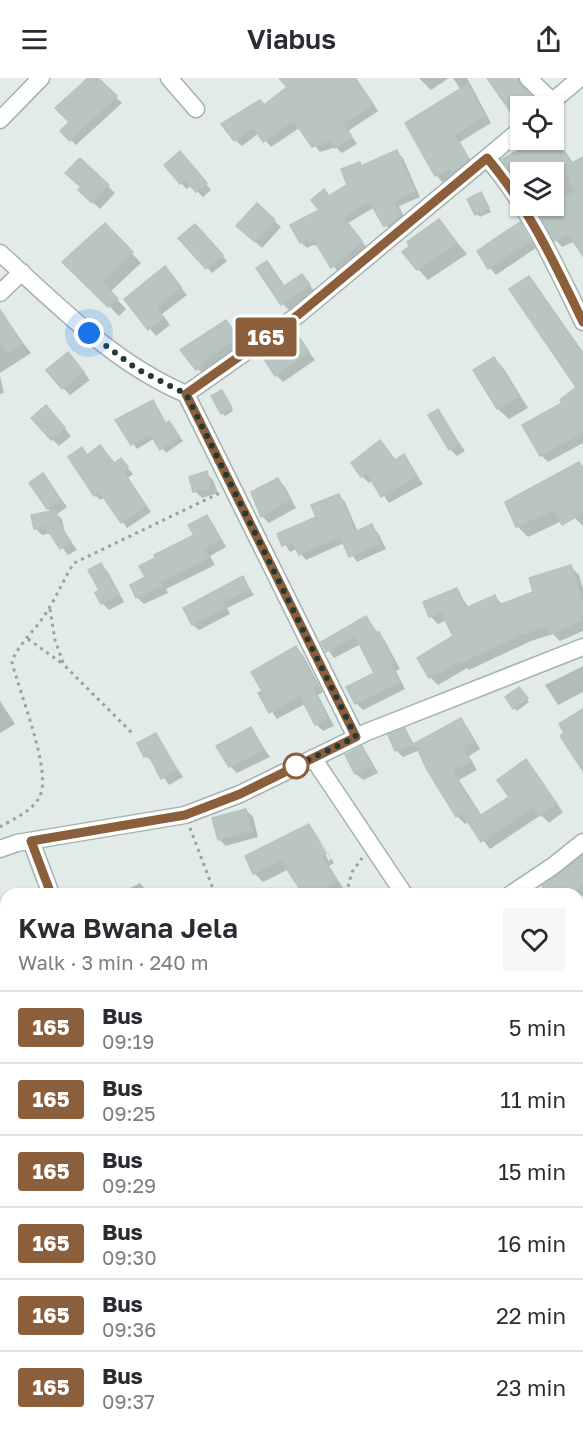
<!DOCTYPE html>
<html lang="en">
<head>
<meta charset="utf-8">
<style>
	body { margin:0; font-family:"Golos Text",sans-serif; background:#f7f7f7; color:#2b2b33; height:100vh; display:flex; flex-direction:column; font-size:22px; white-space:nowrap }
	* { box-sizing:border-box; margin:0 }
	p { font-size:20px; color:#7c7c81 }
	.icon { flex:none; width:33px; height:33px; fill:none; stroke:currentColor; stroke-width:2; stroke-linecap:round; stroke-linejoin:round }
	.map { position:relative; flex:1; overflow:hidden }
	.details { position:absolute; left:0px; top:810px; width:584px; height:546px; display:flex; flex-direction:column; background:#fff; border-radius:18px 18px 0 0; box-shadow:0 2px 4px #0004 }
	.details>* { flex:none }
	.badge { padding:0 12px; border-radius:4px; font-size:21px; line-height:39px }
	.fabs { position:absolute; left:510px; top:18px; display:grid; gap:12px }
	.fabs a { display:grid; place-items:center; width:54px; height:54px; border-radius:0px; background:#fff; box-shadow:0 2px 4px #0004; font-size:30px }
	.you { position:absolute; width:30px; height:30px; margin:-15px; border:4px solid #fff; border-radius:50%; background:#1a73e8; box-shadow:0 0 0 9px #1a73e833 }
	.map>.badge { position:absolute; translate:-50% -50%; box-shadow:0 0 0 3px #fff }
	.round { display:grid; place-items:center; flex:none; width:63px; height:63px; border-radius:0px; background:#f7f7f7 }
	.overview { display:flex; align-items:center; justify-content:space-between; height:102px; padding:0 18px }
	h1 { font-size:28px; font-weight:600; line-height:45px }
	ul { padding:0; list-style:none }
	li { display:flex; align-items:center; gap:18px; height:72px; padding:0 18px; border-top:2px solid #e1e1e2 }
	li div { flex:1 }
	li b { display:block; font-size:22px }
	li em { font-style:normal }
	li .badge { min-width:66px; font-weight:700; text-align:center }
	header { display:flex; justify-content:space-between; align-items:center; height:78px; padding:0 18px; background:#fff; font-size:27px; font-weight:600 }
	.map>svg:first-child { display:block }
	.shadow { fill:#0003; fill-rule:evenodd }
	.building { fill:#b8c5c1; stroke:#b6c3bf; stroke-width:1.5 }
	.lines { fill:none; stroke-linecap:round; stroke-linejoin:round }
	.minor-casing { stroke:#a5b2af; stroke-width:19 }
	.path { stroke:#87aaa2; stroke-width:3; stroke-dasharray:3 4.5; stroke-linecap:butt }
	.minor { stroke:#fff; stroke-width:16 }
	.line-casing { stroke:#fff; stroke-width:14 }
	.line { stroke:#8b5e3c; stroke-width:9 }
	.walk { stroke:#243a35; stroke-width:6; stroke-dasharray:0 10.8 }
	.stop-dot { fill:#fff; stroke:#8b5e3c; stroke-width:3 }
</style>
</head>
<body>
<header><svg class="icon" aria-label="menu" viewBox="0 0 24 24"><path d="M4 6h16M4 12h16M4 18h16"/></svg>Viabus<svg class="icon" aria-label="share" viewBox="0 0 24 24"><path d="M12 15V3M7 8l5-5 5 5M5 13v7h14v-7"/></svg></header>
<div class="map">
<svg width="583" height="1356" viewBox="0 0 583 1356">
	<rect width="100%" height="100%" fill="#e2ebe8"/>
	<path class="shadow" d="M89,0H96L122,25L76,67L62,53L71,44Z
		M281,0H356L378,33L348,53L357,66L342,75L336,69L320,74L301,49L271,69L259,55L242,68L235,62L264,28L289,10Z
		M419,0H449L431,12Z
		M453,0H467L491,45L460,64L474,88L442,104L436,97L461,12Z
		M489,0H523L529,6L528,15L540,28H520V42Z
		M554,57L574,86L583,84V175L575,163L562,169L556,162L535,128H554V94H520V104L504,82L543,62H554Z
		M397,74L403,80L420,119L399,128L406,143L391,154L375,129L348,145L367,170L338,194L319,168L313,167L307,170L301,164L330,120L349,108L360,86L363,89Z
		M186,81L211,112L203,119L191,107L187,111L181,105Z
		M80,82L115,115L100,131L80,112L83,110Z
		M483,119L491,134L480,139L477,136Z
		M257,127L281,149L262,170L245,154Z
		M439,143L467,176L428,202L418,191Z
		M520,146L536,170L496,197L490,190Z
		M105,147L141,185L110,214L126,231L119,238L65,184Z
		M200,153L227,183L212,195L181,160Z
		M267,185L285,209L302,198L316,215L289,232L283,226Z
		M171,197L187,217L162,236L170,247L156,258L126,221Z
		M528,200L583,274V365L548,384L541,377L564,325L578,309Z
		M226,243L244,266L204,297L198,291Z
		M7,245L31,275L0,295V249Z
		M296,257L315,282L283,304L276,297Z
		M494,280L504,291L528,330L509,341L498,331L475,292Z
		M75,283L90,302L70,317L63,310Z
		M0,298L4,315L0,316Z
		M224,317L233,333L225,338L222,335Z
		M152,323L167,347L173,350L183,363L166,375L155,360L137,371L117,343Z
		M438,333L465,373L457,378L450,371Z
		M53,336L71,358L59,368L52,361Z
		M380,364L396,383L404,378L423,406L389,425L373,402L369,405L362,398Z
		M100,369L115,386L126,388L133,396L128,400L151,434L127,450L105,419L100,422L95,417L82,371L89,378Z
		M579,386L583,390V448L574,439Z
		M206,395L213,402L218,415L202,420L195,413Z
		M43,397L67,429L57,436L62,441L65,455L77,472L68,477L51,455L42,457L35,450L52,435L48,430Z
		M278,402L285,409L296,430L269,445L262,438Z
		M545,404L564,442L528,459L517,448Z
		M339,418L345,424L358,454L371,448L378,455L386,471L357,484L344,465L306,482L297,471L290,474L279,456L318,440Z
		M207,439L213,446L226,469L210,478L215,487L166,511L168,515L144,526L137,519L147,500L196,458Z
		M101,487L108,494L124,524L109,532L102,525Z
		M571,489L579,497L583,511V553L560,563L553,556L531,563L469,592L467,590L438,607L430,599L455,558L447,542L438,546L430,538L457,512L469,530L494,518L503,527L535,515Z
		M243,500L254,517L227,530L230,536L199,552L193,547Z
		M366,540L385,563L400,591L396,593L405,611L363,632L356,625L376,595L361,566L334,580L323,565Z
		M296,570L303,577L323,614L318,617L334,648L323,653L316,646L305,626L277,641L260,615Z
		M583,588V614L558,627L545,607Z
		M522,614L529,624L517,633L514,630Z
		M0,623L15,646L0,655Z
		M460,642L468,650L480,671L469,678L477,692L459,702L482,738L511,719L526,683L563,734L549,745L541,737L490,771L469,743L465,746L457,738L420,672L403,679L396,672L405,652L415,667Z
		M250,651L270,679L237,695L230,688Z
		M155,657L183,699L169,707L154,684L145,678Z
		M362,670L368,677L378,695L363,702L356,696Z
		M246,732L253,739L258,759L226,768L219,761Z
		M309,748L317,757L334,785L329,788L345,813L339,816H305L289,791L263,804L254,795ZM313,756H316L331,781L329,783Z
		M583,779V817L578,822V816H551Z
		M140,805L149,816H118Z
		M6,843V901L1,903L0,844Z
		M583,854V893L580,890L578,893V860Z
		M583,933V961L578,954V935Z
		M583,978V1009L578,1003V981Z
		M578,1060L583,1066V1083L579,1079L578,1081Z
		M578,1256L583,1262V1280L578,1275Z
		M583,1334V1356H561L557,1350H578V1338Z
		M12,1350H37L30,1356H17Z
		M50,1350H59L54,1354Z
		M357,1350H402L406,1356H361Z
		M461,1350H482L487,1356H466Z
		M498,1350H525L530,1356H503Z"/>
	<path class="building" d="M88,0H98L117,18L70,63L60,53L69,44L55,30Z
		M279,0H355L373,26L343,46L352,59L335,70L330,63L312,69L294,43L263,64L253,49L234,63L221,46L260,22L264,27L287,9Z
		M487,0H518L520,7L532,18L510,33Z
		M468,6L485,38L454,57L469,81L452,95L450,90L435,98L405,45Z
		M539,62H556L572,85L583,79V178L569,157L554,163L539,135L558,127L556,123L575,113L564,94H520V106L502,81Z
		M397,72L415,113L393,124L401,137L384,149L369,123L343,139L362,163L331,190L314,162L309,165L308,161L300,165L290,147L319,132L311,122L324,111L329,118L347,107L341,91L360,84L361,88Z
		M180,73L207,105L196,114L185,102L180,106L164,87Z
		M80,80L109,107L92,125L78,112L81,109L65,95Z
		M481,114L489,130L475,137L467,121Z
		M257,125L275,142L255,164L236,148Z
		M439,141L457,165L417,192L402,174L410,168L407,164Z
		M520,144L530,163L488,191L477,173Z
		M105,145L133,174L102,204L118,221L108,229L62,184Z
		M195,146L223,177L206,191L178,160Z
		M267,183L284,208L302,196L310,207L281,227L256,190Z
		M165,188L181,209L156,229L164,240L148,252L124,221Z
		M529,198L583,275V354L540,378L522,347L562,325L560,322L576,309L509,211Z
		M0,232L23,266L8,276L0,264Z
		M226,242L238,259L204,282L206,284L196,292L180,272Z
		M296,255L309,274L275,298L262,278Z
		M68,274L84,294L62,311L46,292Z
		M494,279L519,319L497,331L473,292Z
		M222,312L232,330L221,336L211,318Z
		M153,322L166,346L169,343L179,358L160,372L150,356L131,367L115,342Z
		M46,327L65,350L51,362L31,340Z
		M438,331L459,366L449,372L428,337Z
		M380,362L395,382L404,376L417,398L381,419L367,395L361,399L351,385Z
		M100,367L114,385L121,380L128,389L123,393L146,428L121,445L99,413L94,418L68,379L82,369L87,377Z
		M579,384L583,390V435L562,447L554,432L516,449L505,424Z
		M207,393L210,409L193,414L189,399Z
		M43,395L61,422L47,431L29,405Z
		M278,400L290,422L261,439L251,414Z
		M339,416L355,454L372,446L380,465L349,479L340,458L299,477L293,464L282,468L277,456L316,439L311,427Z
		M56,432L59,446L71,464L60,471L45,448L34,451L31,437Z
		M207,437L220,462L204,470L209,480L160,504L162,508L136,520L130,507L145,499L139,488L155,480L154,477L194,457L188,447Z
		M101,485L119,516L101,526L95,515L99,512L88,492Z
		M571,487L583,526V542L551,556L547,548L523,556L460,585L459,583L429,600L417,580L453,558L441,534L429,539L423,524L457,510L466,530L495,517L499,527L533,514L529,500Z
		M243,498L249,511L222,524L225,530L192,547L183,530Z
		M366,538L376,555L379,554L394,584L391,586L400,604L355,626L346,609L374,595L355,558L326,574L321,564Z
		M296,568L317,607L312,609L328,640L315,647L300,618L269,635L258,615L262,613L251,594Z
		M519,609L528,620L513,631L505,619Z
		M583,631V693L560,658L564,655L559,646Z
		M461,640L474,663L462,669L471,683L452,694L480,738L509,719L497,702L526,681L557,726L540,738L533,729L481,764L462,735L456,739L426,690L415,665Z
		M251,649L264,672L229,689L216,668Z
		M405,650L412,666L395,673L388,657Z
		M156,655L177,692L161,701L148,676L144,679L137,665Z
		M362,668L372,688L355,696L345,677Z
		M246,731L252,752L218,762L212,740Z
		M309,746L326,776L321,779L337,803L317,816H303L281,782L253,796L245,778Z
		M583,777V806L571,816H549L542,808Z"/>
	<g class="lines">
		<defs>
			<path id="minor" d="M169,0L196,31
				M528,0L553,24
				M547,28L580,0
				M0,42L41,0
				M487,80C528,127 556,188 583,244
				M0,175C58,227 113,285 186,316L356,659
				M0,215L22,194
				M186,316L298,237L520,52
				M313,680L404,816
				M31,763L51,816
				M0,771L17,765L185,737L240,716L367,654L583,569
				M511,816L553,788L583,764
				M578,913L583,905
				M0,1037H4
				M578,1206L583,1201
				M578,1232L583,1236
				M123,1356L129,1350
				M414,1356L421,1350"/>
		</defs>
		<use href="#minor" class="minor-casing"/>
		<path class="path" d="M50,531L55,562L64,587L132,655
			M28,561L63,586
			M0,749C13,741 33,733 40,718C52,693 19,614 12,584C18,566 34,554 44,538C56,521 63,502 74,485L220,415
			M190,750L215,816
			M346,816L352,794L362,780"/>
		<use href="#minor" class="minor"/>
	</g>
	<g class="lines">
		<defs>
			<path id="line" d="M51,816L31,763L185,737L240,716L356,659L186,316L298,237L487,80C528,128 556,188 583,244"/>
		</defs>
		<use href="#line" class="line-casing"/>
		<use href="#line" class="line"/>
		<path class="walk" d="M89,255L137,291L186,316L356,659L296,688"/>
	</g>
	<circle class="stop-dot" cx="296" cy="688" r="12"/>
</svg>
<div class="fabs">
<a><svg class="icon" aria-label="locate" viewBox="0 0 24 24"><circle cx="12" cy="12" r="6"/><path d="M12 2v4M12 18v4M2 12h4M18 12h4"/></svg></a>
<a><svg class="icon" aria-label="layers" viewBox="0 0 24 24"><path d="M12 4l9 5-9 5-9-5zM3 14l9 5 9-5"/></svg></a>
</div>
<div class="you" style="left:89px;top:255px"></div>
<b class="badge" style="left:266px;top:259px;background:#8b5e3c;color:#fff">165</b>
<section class="details">
<div class="overview"><div><h1>Kwa Bwana Jela</h1><p>Walk · 3 min · 240 m</p></div><a class="round"><svg class="icon" aria-label="heart" viewBox="0 0 24 24"><path d="M12 20l-8-8c-3-5 5-10 8-4 3-6 11-1 8 4z"/></svg></a></div>
<ul>
<li><span class="badge" style="background:#8b5e3c;color:#fff">165</span><div><b>Bus</b><p>09:19</p></div><em>5 min</em></li>
<li><span class="badge" style="background:#8b5e3c;color:#fff">165</span><div><b>Bus</b><p>09:25</p></div><em>11 min</em></li>
<li><span class="badge" style="background:#8b5e3c;color:#fff">165</span><div><b>Bus</b><p>09:29</p></div><em>15 min</em></li>
<li><span class="badge" style="background:#8b5e3c;color:#fff">165</span><div><b>Bus</b><p>09:30</p></div><em>16 min</em></li>
<li><span class="badge" style="background:#8b5e3c;color:#fff">165</span><div><b>Bus</b><p>09:36</p></div><em>22 min</em></li>
<li><span class="badge" style="background:#8b5e3c;color:#fff">165</span><div><b>Bus</b><p>09:37</p></div><em>23 min</em></li>
</ul>
</section>
</div>
</body>
</html>
